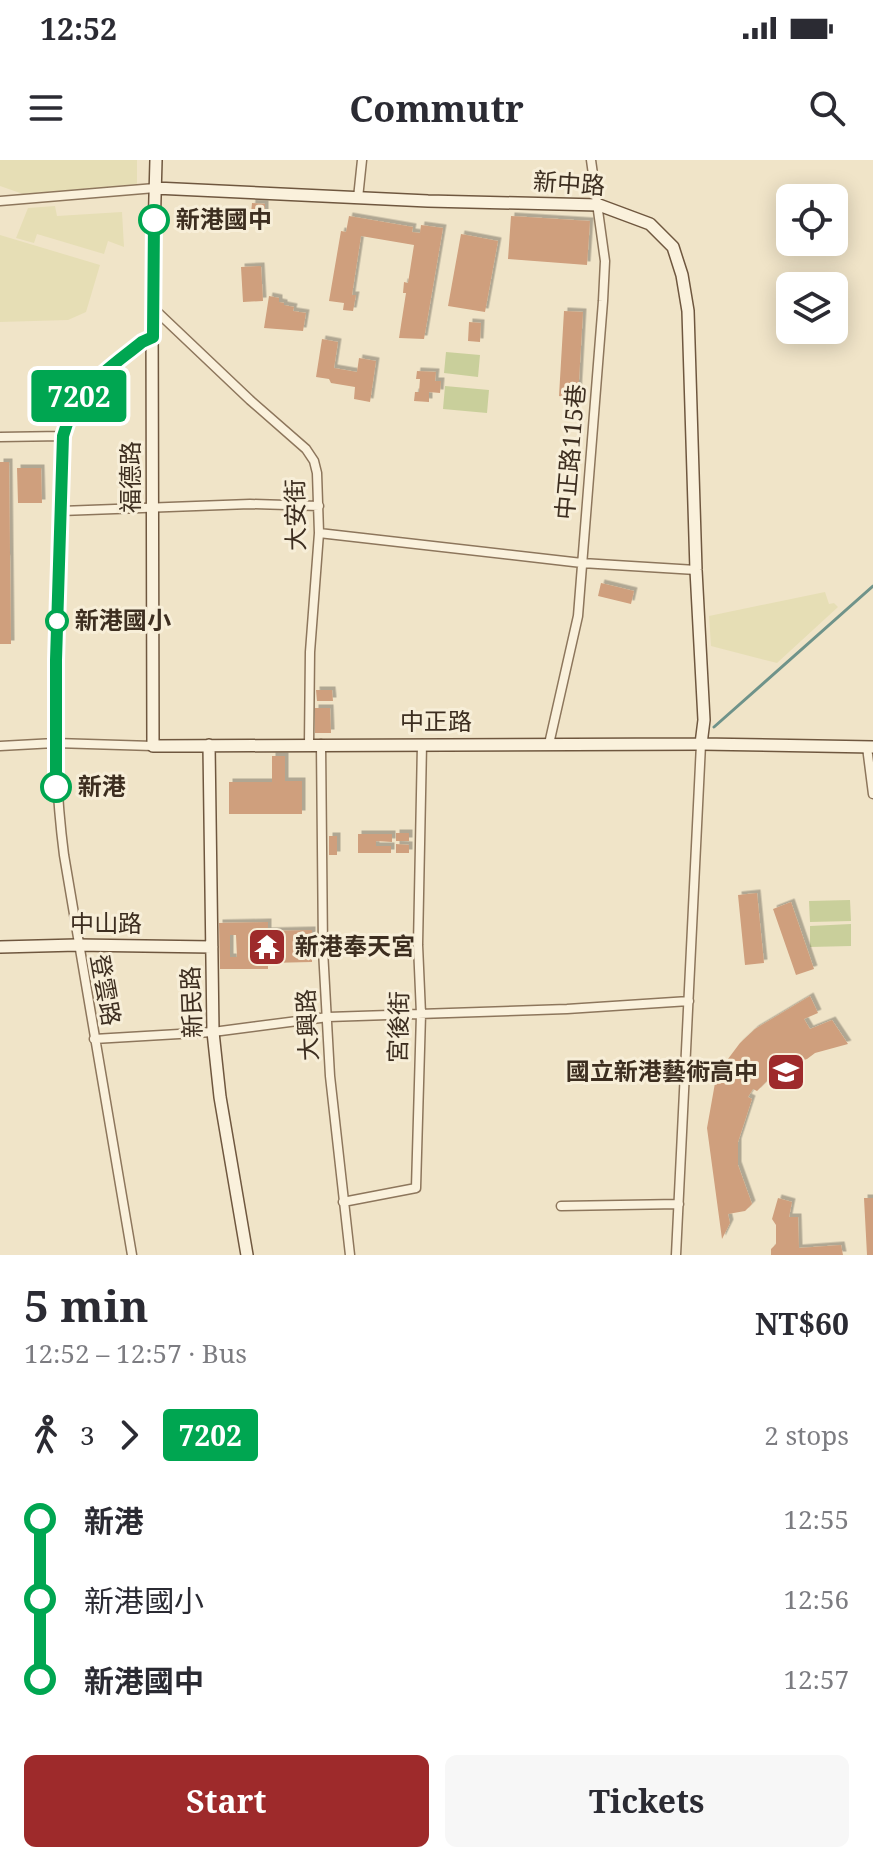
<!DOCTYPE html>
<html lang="en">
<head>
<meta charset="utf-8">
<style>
	body { margin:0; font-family:"Noto Serif","Noto Sans TC",serif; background:#f7f7f7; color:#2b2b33; height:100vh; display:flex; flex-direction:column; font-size:30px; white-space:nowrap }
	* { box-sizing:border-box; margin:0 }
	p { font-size:26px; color:#7c7c81 }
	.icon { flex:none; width:44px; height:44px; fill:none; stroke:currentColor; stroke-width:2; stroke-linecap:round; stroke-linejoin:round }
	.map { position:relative; height:1095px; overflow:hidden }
	.side { display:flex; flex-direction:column; background:#fff; flex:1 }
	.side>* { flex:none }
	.badge { padding:0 16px; border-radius:6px; font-size:28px; line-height:52px }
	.tools { position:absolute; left:776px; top:24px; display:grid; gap:16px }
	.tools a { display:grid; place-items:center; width:72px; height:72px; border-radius:12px; background:#fff; box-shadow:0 4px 20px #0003; font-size:40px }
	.map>.badge { position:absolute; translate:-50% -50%; box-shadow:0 0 0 4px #fff }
	.legs { display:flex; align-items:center; gap:12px; height:88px; padding:0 24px; font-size:26px }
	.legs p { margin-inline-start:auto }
	.overview { display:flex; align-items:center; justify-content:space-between; height:136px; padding:0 24px }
	h1 { font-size:44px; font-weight:700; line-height:60px }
	.cta { display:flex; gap:16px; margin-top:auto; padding:16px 24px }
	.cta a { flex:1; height:92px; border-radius:12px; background:#9e2a2b; color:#fff; font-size:32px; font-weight:700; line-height:92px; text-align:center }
	.cta a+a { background:#f7f7f7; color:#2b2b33 }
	ul { padding:0 24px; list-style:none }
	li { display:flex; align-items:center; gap:28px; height:80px; font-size:30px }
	li i { display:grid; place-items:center; width:12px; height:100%; margin:0 10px; background:currentColor }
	li i::after { content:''; width:20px; height:20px; margin:-10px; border:6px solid; border-radius:50%; background:#fff }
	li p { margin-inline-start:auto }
	li:first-child i { background:linear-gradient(#0000 50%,currentColor 0) }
	li:last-child i { background:linear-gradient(currentColor 50%,#0000 0) }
	.status { display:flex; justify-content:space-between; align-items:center; height:56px; padding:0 40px; background:#fff; direction:ltr }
	.status svg { height:22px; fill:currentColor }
	header { display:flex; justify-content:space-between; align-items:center; height:104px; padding:0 24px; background:#fff; font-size:36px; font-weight:700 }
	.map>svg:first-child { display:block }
	.farmland { fill:#e6deb5 }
	.green { fill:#c9cf9b }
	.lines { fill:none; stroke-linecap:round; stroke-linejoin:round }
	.stream { stroke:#6f938a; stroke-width:3 }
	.building { fill:#cf9f7d; fill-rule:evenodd; filter:url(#shadow) }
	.street-casing { stroke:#8d765c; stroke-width:11 }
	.secondary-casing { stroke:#6f573f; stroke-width:14 }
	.street { stroke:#faf1dc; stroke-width:8 }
	.secondary { stroke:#faf1dc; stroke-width:11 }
	.line-1-casing { stroke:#fff; stroke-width:18 }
	.line-1 { stroke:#00a651; stroke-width:12 }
	.stop-1-dot { fill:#fff; stroke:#00a651; stroke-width:4 }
	.labels { text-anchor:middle; stroke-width:6; stroke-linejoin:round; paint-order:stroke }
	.street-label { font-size:24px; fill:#3d2e20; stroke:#f7eed8 }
	.stop-label { font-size:24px; font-weight:bold; fill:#3d2e20; stroke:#f7eed8; text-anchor:start }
	.poi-label { font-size:24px; font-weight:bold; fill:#3d2e20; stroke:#f7eed8; text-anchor:start }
</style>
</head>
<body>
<div class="status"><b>12:52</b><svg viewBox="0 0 49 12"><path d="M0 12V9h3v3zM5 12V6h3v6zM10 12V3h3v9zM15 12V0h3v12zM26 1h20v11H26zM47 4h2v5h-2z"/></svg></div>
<header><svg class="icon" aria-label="menu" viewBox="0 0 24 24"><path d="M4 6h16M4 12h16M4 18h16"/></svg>Commutr<svg class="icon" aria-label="search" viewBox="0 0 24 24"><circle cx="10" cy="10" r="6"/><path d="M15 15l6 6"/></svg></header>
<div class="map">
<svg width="873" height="1095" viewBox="0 0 873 1095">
	<defs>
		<filter id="shadow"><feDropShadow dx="3.5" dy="-3.5" stdDeviation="0" flood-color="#0004"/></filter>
	</defs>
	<rect width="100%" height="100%" fill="#f0e4c8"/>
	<path class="farmland" d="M0,0H137V24L23,34L0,26Z
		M55,46L57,56L122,52L124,87L108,81L104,94L37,74L34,83L16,78L28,48Z
		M0,75L100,105L86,152L68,160L0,162Z
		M825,432L829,444L834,443L838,447L777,503L711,486L709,456Z"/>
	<path class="green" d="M446,192L480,195L478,217L444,213Z
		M445,226L489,230L487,253L443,249Z
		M850,740L851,761L810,762L809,741Z
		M851,764V786L810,787V766Z"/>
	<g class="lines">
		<path class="stream" d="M714,567L873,426"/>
	</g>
	<path class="building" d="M252,43L265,44V53H251Z
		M349,56L413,67L412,72L420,73L421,65L443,68L424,179L399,178L406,133H403L404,122L408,123L414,85L361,76L352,135H356L353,151L343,150L344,143L329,141L341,71L346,72Z
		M511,56L590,61L587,105L508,99Z
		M461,74L498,81L485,152L448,146Z
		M261,106L263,141L243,142L241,107Z
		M269,136L279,138V142L284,143V145L294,147L293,151L306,153L303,171L264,168Z
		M564,151L583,152L578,237L575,239L559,236Z
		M469,162L481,163L480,182L468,181Z
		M322,179L338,182L334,208L357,212L359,198L376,201L370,242L354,239L355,227L331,223L329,219L316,217Z
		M417,211L436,212L435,221H441L440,233L429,232V242L414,241L415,232H419L420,219H416Z
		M0,302H9L11,484H0Z
		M17,308H41L42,343H18Z
		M601,423L634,431L631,444L598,436Z
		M316,530H332L333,541H317Z
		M315,548H330L331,573H315Z
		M272,596H285V621H302V654H229V622H272Z
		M396,673H409V681H396Z
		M358,674H392V682L376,681V686H391V693H358Z
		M329,676H337V695H329Z
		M396,684L409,685V693H396Z
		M757,733L764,803L745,805L738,735Z
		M791,742L814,809L796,815L773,749Z
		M268,762V771L312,770V802L268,803V809H220L219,763ZM230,775H236L237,797H230ZM278,777H284V796H278ZM260,779H268V793H261Z
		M810,836L818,853L804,859L810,869L832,860L848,884L815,893L807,899L792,904L768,920L757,931L753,929L748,937L752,939L738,982V1005L752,1044L745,1051L728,1054L730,1063L722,1079L707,968L715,923L725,903L740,883L755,869Z
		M778,1038L792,1042L789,1057H798L799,1088L841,1085L843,1095H771V1089L776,1084V1065L772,1059Z
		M864,1038H873V1095H867Z"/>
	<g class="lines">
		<defs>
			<path id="street" d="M358,38L362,0
				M0,41L155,28
				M152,147L250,240L306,289L314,301L317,313L319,373L310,492L309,584
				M0,277L63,276
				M61,351L250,344L319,346
				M319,373L582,403L696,410
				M321,584L323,790L330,916L350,1095
				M549,584L578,456L603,141L605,101L591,0
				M0,586L55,583L153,586
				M867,587L873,634
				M94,879L213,872L328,857L567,849L689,841
				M343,1042L416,1028L421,854L418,785L422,584
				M561,1046L679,1044
				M132,1095L64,695C46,557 59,415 63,276C67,262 70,247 80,236C95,217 131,186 153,177
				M676,1095L701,584"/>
			<path id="secondary" d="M156,0L152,147L153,586L701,584L873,587
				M155,28L428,41L599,45L650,64L673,87L682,115L688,151L696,410L704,560L701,584
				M209,585L213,872L220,937L247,1095
				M0,787L77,785L212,787"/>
		</defs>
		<use href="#street" class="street-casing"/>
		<use href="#secondary" class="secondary-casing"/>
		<use href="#street" class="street"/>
		<use href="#secondary" class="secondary"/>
	</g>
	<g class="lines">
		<defs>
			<path id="line-1" d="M56,627V500L63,276C76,228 105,212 142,182L153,177L154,60"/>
		</defs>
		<use href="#line-1" class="line-1-casing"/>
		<use href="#line-1" class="line-1"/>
	</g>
	<defs>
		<symbol id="temple-square" viewBox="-11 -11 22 22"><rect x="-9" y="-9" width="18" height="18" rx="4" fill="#9e2a2b" stroke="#f7eed8"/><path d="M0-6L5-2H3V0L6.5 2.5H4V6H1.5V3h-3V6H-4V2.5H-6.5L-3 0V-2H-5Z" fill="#fff"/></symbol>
		<symbol id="school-square" viewBox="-11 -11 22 22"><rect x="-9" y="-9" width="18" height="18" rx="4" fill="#9e2a2b" stroke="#f7eed8"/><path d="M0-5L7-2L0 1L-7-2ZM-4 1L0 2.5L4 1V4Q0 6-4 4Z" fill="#fff"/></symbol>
	</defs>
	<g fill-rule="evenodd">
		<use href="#temple-square" x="245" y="765" width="44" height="44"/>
		<use href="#school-square" x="764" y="890" width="44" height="44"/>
	</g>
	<g class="stop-1-dot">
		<circle cx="154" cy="60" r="14"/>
		<circle cx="57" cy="461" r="10"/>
		<circle cx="56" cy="627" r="14"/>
	</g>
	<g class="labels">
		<g class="street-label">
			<text transform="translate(569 24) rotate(4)" y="8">新中路</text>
			<text transform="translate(571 292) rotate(-85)" y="8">中正路115巷</text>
			<text transform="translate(131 317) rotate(-90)" y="8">福德路</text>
			<text transform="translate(296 355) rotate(-91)" y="8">大安街</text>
			<text x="436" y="570">中正路</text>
			<text x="106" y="772">中山路</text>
			<text transform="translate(105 830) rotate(80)" y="8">登雲路</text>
			<text transform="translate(192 842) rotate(-92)" y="8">新民路</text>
			<text transform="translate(308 865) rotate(-93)" y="8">大興路</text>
			<text transform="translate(399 867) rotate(-89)" y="8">宮後街</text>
		</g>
		<g class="stop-label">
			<text x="176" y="68">新港國中</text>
			<text x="75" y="469">新港國小</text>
			<text x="78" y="635">新港</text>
		</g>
		<g class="poi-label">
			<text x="295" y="795">新港奉天宮</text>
			<text x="758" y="920" text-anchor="end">國立新港藝術高中</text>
		</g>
	</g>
</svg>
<div class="tools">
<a><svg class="icon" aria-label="locate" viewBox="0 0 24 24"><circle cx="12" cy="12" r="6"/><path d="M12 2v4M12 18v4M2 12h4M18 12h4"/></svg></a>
<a><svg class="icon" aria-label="layers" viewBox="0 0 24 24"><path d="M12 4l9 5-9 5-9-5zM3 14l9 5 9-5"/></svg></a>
</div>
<b class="badge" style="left:79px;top:236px;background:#00a651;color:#fff">7202</b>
</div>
<section class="side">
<div class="overview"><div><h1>5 min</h1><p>12:52 – 12:57 · Bus</p></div><b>NT$60</b></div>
<div class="legs"><svg class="icon" aria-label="walk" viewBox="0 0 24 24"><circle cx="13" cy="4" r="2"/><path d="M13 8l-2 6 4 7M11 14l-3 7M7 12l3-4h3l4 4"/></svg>3<svg class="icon" aria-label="forward" viewBox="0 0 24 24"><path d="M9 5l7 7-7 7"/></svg><b class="badge" style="background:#00a651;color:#fff">7202</b><p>2 stops</p></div>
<ul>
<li><i style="color:#00a651"></i><b>新港</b><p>12:55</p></li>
<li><i style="color:#00a651"></i><span>新港國小</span><p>12:56</p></li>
<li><i style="color:#00a651"></i><b>新港國中</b><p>12:57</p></li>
</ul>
<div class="cta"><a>Start</a><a>Tickets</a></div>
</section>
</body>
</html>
